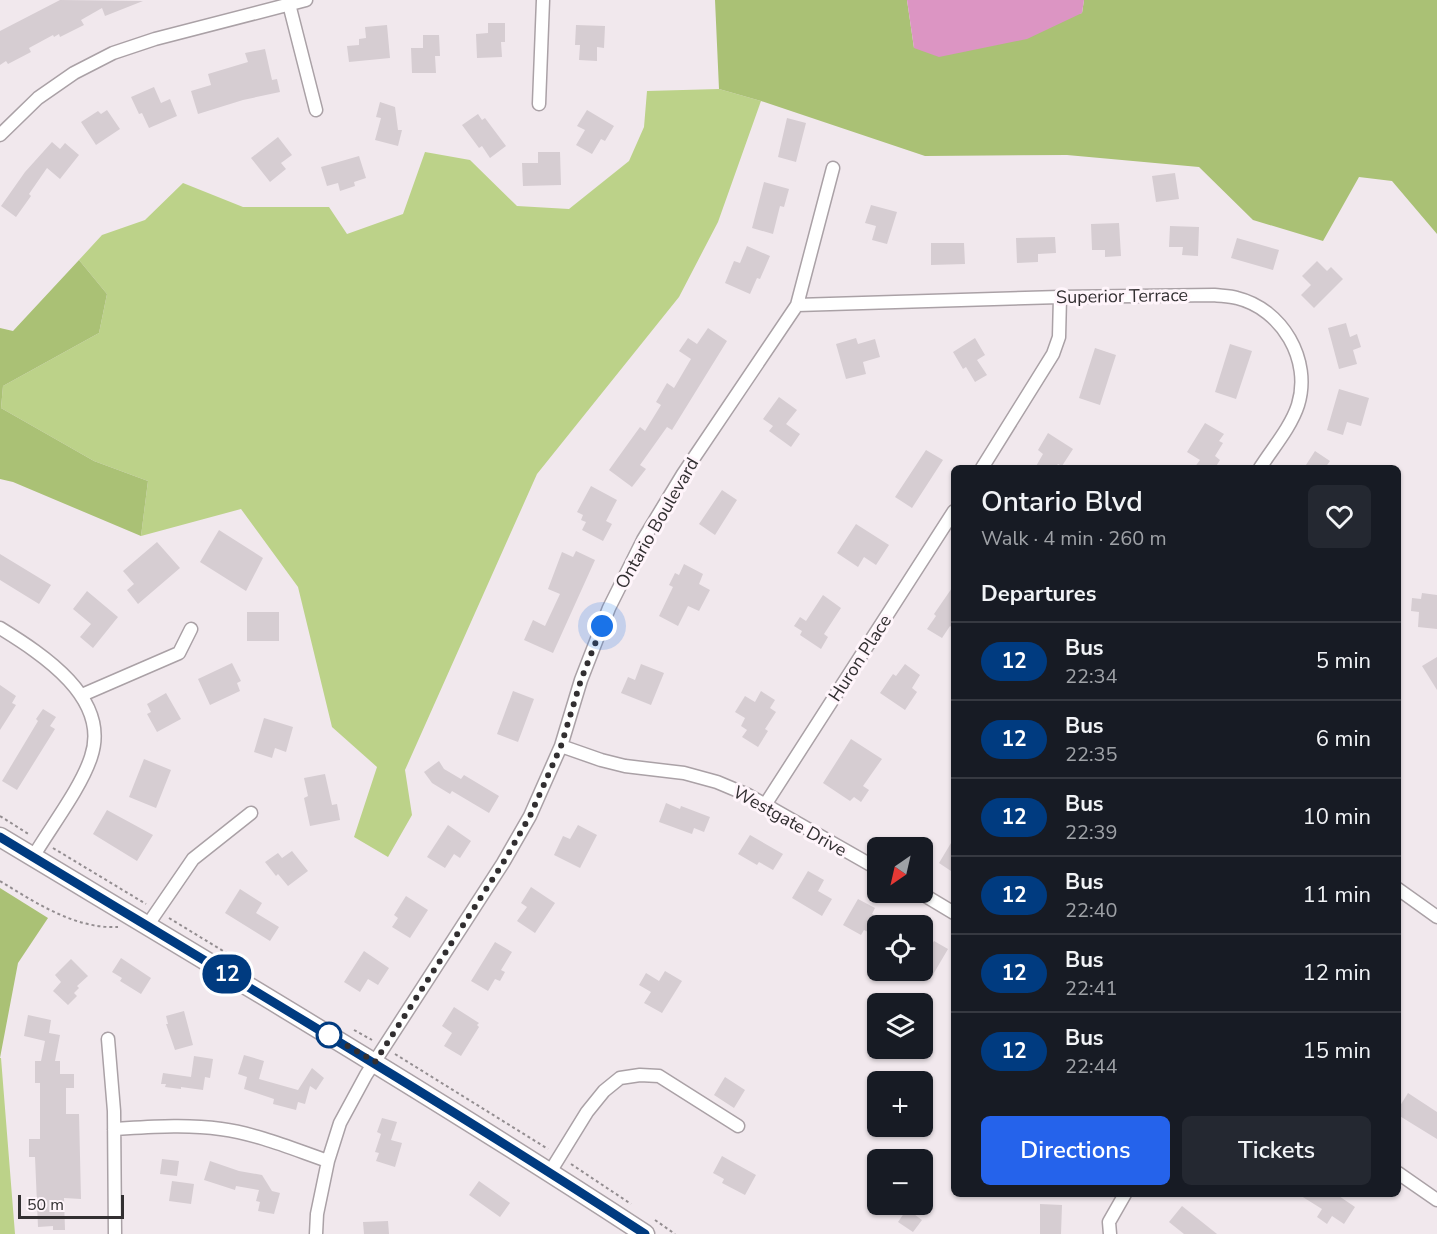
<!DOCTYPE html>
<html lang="en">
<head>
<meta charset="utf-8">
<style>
	body { margin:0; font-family:"Nunito Sans",sans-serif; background:#242831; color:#f1f3f6; height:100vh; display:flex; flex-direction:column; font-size:22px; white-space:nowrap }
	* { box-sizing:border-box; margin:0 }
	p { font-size:20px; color:#9ea1a6 }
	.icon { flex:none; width:33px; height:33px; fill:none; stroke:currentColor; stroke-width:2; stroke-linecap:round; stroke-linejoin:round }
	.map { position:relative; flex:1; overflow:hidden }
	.details { position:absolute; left:951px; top:465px; width:450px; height:732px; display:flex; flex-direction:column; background:#171b24; border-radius:9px; box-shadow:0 2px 4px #0004 }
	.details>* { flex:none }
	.badge { padding:0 12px; border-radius:20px; font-size:21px; line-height:39px }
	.needle { width:39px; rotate:214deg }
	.tools { position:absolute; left:867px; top:837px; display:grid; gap:12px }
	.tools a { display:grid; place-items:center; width:66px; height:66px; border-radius:9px; background:#171b24; box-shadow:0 2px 4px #0004; font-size:30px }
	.scale { position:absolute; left:18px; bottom:15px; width:106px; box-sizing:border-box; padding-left:6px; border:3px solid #322f31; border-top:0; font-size:16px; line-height:21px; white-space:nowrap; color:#322f31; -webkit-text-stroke:4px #fff5fb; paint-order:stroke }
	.you { position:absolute; width:30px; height:30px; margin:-15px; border:4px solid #fff; border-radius:50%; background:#1a73e8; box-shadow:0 0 0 9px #1a73e833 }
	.map>.badge { position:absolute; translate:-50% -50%; box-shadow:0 0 0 3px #fff }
	h2 { padding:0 30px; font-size:22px; line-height:54px }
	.round { display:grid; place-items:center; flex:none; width:63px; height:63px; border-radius:9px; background:#242831 }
	.head { display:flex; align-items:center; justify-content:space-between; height:102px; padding:0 30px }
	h1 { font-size:28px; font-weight:600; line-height:45px }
	.button { display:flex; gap:12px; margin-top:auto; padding:12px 30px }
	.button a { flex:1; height:69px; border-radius:9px; background:#2563eb; color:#fff; font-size:24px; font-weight:600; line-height:69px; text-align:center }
	.button a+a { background:#242831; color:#f1f3f6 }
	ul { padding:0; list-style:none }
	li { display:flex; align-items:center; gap:18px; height:78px; padding:0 30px; border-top:2px solid #363941 }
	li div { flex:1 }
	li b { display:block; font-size:22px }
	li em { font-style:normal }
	li .badge { min-width:66px; font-weight:700; text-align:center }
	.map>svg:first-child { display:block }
	.green { fill:#bcd289 }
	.forest { fill:#aac175 }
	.water { fill:#dc95c3 }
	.building { fill:#d6cdd2 }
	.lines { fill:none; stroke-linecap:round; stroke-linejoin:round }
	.minor-casing { stroke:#aaa1a6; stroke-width:15 }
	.secondary-casing { stroke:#aaa1a6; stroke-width:21 }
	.path { stroke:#938d90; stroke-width:2; stroke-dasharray:3 3; stroke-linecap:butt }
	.minor { stroke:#fff; stroke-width:12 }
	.secondary { stroke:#fff; stroke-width:18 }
	.line-casing { stroke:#fff; stroke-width:14 }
	.line { stroke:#003b80; stroke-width:9 }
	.walk { stroke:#322f31; stroke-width:6; stroke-dasharray:0 10.8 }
	.stop-dot { fill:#fff; stroke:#003b80; stroke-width:3 }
	.labels { text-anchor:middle; stroke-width:6; stroke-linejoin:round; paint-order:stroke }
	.street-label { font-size:18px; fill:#322f31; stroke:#fff5fb }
</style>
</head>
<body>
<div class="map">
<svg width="1437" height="1234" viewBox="0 0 1437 1234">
	<rect width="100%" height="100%" fill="#f1e8ed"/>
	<path class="green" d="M719,89L761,101L718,222L679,297L537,474L405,770L412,815L388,857L354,837L377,767L332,727L298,587L241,509L141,536L148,481L94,461L1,408L3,386L99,333L107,294L79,260L102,235L145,220L183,183L243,207H329L347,234L403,214L425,152L470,160L517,206L569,209L629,161L644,127L647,91Z
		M0,1058H1L15,1234H0Z"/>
	<path class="forest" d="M715,0H907L914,48L1082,13L1084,0H1437V234L1392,181L1359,177L1323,241L1253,220L1199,167L1067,155L925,156L761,101L719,89Z
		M79,260L107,294L99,333L3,386L1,408L94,461L148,481L141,536L13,482L0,479V328L13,331Z
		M0,888L48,918L18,963L0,1058Z"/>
	<path class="water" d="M907,0H1084L1082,13L1027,39L939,57L914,48Z"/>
	<path class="building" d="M60,0L143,1L105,16L102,8L81,20L84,25L60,37L59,34L54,37L53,35L29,48L31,52L8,64L6,61L0,65V31Z
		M488,23H505V42H501L502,57L477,58L476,34L488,33Z
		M387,25L390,58L349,62L347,46L359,45V39L366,38L365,27Z
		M576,25L605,26L604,48L597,47V61L579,60L580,45H575Z
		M423,35H439L440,56H435L436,73H412L411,48H423Z
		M265,49L272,80L277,79L280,92L243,100L198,114L191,91L211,85L208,74L248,62L245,53Z
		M154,87L161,103L170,99L177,116L149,128L142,113L139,114L131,97Z
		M380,102L395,107L398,130H402L398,146L375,140L381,118L376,117Z
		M107,110L120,129L96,145L81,122L98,111L101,114Z
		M587,110L614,126L605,141L601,139L592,154L576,145L585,130L577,126Z
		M478,114L482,120L485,118L506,146L490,158L482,146L479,148L462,125Z
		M787,118L806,123L796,162L778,157Z
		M278,137L292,155L281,163L286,169L270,182L251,158Z
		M52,142L60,149L65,143L79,155L60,179L47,168L29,194L31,196L16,217L1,206L25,172Z
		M538,152H560L561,185L523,186L522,163H538Z
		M359,156L366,178L354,182L355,186L340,191L338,183L327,186L321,167Z
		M1175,173L1179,199L1156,202L1152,176Z
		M764,182L789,189L784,207L780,206L773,234L752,228Z
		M871,205L897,212L887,244L872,240L876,226L865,223Z
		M1119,223L1121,256L1105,257V250H1092L1091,224Z
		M1170,226L1199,227L1198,256L1182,255L1183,247H1169Z
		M1055,237L1056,253L1038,254V262L1017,263L1016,238Z
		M1237,238L1279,250L1273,270L1231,258Z
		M931,243H964L965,264L931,265Z
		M747,246L770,256L760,279L757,278L750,294L725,283L734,261L740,263Z
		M1317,261L1327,271L1331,267L1343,279L1314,308L1301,295L1311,285L1302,276Z
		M1346,323L1350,337L1357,334L1361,347L1353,350L1357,364L1339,369L1328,328Z
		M708,328L727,341L672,430L667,427L640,465L646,469L632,487L609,470L640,427L645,431L661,405L656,402L667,383L674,388L691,359L679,351L688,338L697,344Z
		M856,338L858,344L875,339L880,357L863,362L866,374L846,379L836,344Z
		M975,338L985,355L977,360L987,375L975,382L966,367L963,369L953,352Z
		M1230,344L1252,351L1236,399L1215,392Z
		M1095,348L1116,355L1100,405L1079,398Z
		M1339,389L1369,398L1361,426L1347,422L1343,435L1327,430Z
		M779,397L797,410L786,424L800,434L791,447L769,431L773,426L763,419Z
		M1205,423L1224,434L1219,441L1223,443L1215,456L1220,460L1215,468H1194L1200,460L1187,452Z
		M1048,433L1073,449L1062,466L1058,464L1055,468H1035L1043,454L1038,450Z
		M926,450L943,460L912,508L895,497Z
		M1315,451L1330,461L1325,468H1304Z
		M591,486L617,500L606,521L612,524L603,541L582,530L586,522L581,520L583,515L577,512Z
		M722,490L737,500L715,535L699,524Z
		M856,524L889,545L876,565L864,557L858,567L837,553Z
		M219,530L263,558L246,591L200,562Z
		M157,542L180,568L138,604L127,590L134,584L123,571Z
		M576,551L595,560L553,653L524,640L533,620L545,626L560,594L548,589L562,552L573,557Z
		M0,554L51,585L39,604L0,580Z
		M684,564L703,574L699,584L710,590L699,611L688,606L678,626L659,616L673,587L669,585L675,573L679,575Z
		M954,585V629L950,626L942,638L927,629L936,616L934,614Z
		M87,591L118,617L93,648L80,637L91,624L73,609Z
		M1422,593L1437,595V629L1418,627L1419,612L1411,611L1412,598L1421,599Z
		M823,595L841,608L824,634L828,637L821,649L800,635L802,631L794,626L800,617L806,621Z
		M247,612H279V641H247Z
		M1437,657V690L1422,666Z
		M232,663L241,681L237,683L240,691L210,705L198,679Z
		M641,664L664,673L651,705L621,693L628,677L635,680Z
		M905,664L920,675L912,688L917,692L905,710L880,693L893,674L896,676Z
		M0,685L16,696L12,703L16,705L0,730Z
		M513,691L534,699L518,742L497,734Z
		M761,691L775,700L770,708L776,712L765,729L768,731L758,747L742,737L747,730L741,726L745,718L735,712L745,696L755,702Z
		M166,693L181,719L157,732L147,714L151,712L147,704Z
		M43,709L56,717L50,726L55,729L17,790L2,781L38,721L36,719Z
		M264,718L293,727L286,752L275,748L272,758L254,752Z
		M851,739L882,759L863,786L869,790L861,802L854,797L850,801L823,783Z
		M144,759L171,770L156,808L129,797Z
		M439,761L444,769L461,779L464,775L499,796L489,813L452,791L450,794L432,783L424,772Z
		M325,774L332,805L337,804L340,820L310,826L304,798L308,796L304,778Z
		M666,803L680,809L681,806L710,817L704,832L694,828L692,834L659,822Z
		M107,810L153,835L137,861L93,834Z
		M448,825L471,841L460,858L454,854L445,868L427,857Z
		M578,825L597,835L580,868L554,855L563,836L570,839Z
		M750,835L783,854L773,870L759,862L757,865L738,854Z
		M954,838V873L939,863Z
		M292,851L308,871L288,886L278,874L276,876L265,862L278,853L282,858Z
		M808,871L824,880L818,891L832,899L822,916L792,898Z
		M531,887L555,903L535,933L517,921L527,907L521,903Z
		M240,889L262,903L256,913L279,927L270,941L225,913Z
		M406,896L428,910L410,938L392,927L398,918L394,915Z
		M858,899L875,908L872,914L878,917V937L864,930L861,935L843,925Z
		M934,941L948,949L931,978L922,972V942L931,946Z
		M495,942L512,952L501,970L505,972L500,981L495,979L488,991L471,981Z
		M364,951L389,968L378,985L368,979L360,992L344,982Z
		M121,958L151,978L141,994L120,981L122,978L112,972Z
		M71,959L88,976L77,986L79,988L74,993L77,996L68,1005L53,991L61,982L55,975Z
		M665,971L682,981L662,1013L644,1003L651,992L639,985L646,973L659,981Z
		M454,1007L479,1023L477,1025L479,1027L461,1056L444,1046L452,1033L442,1026Z
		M184,1011L193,1045L175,1050L166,1024H168L166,1016Z
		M28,1015L51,1020L49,1033L60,1035L55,1061H60V1074H74V1088H66V1114H79L81,1199L64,1198L65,1230H53V1226L38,1227L35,1157H29V1139H40V1083H35V1061H41L45,1041L24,1036Z
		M244,1055L264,1061L259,1079L298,1090L312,1068L324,1078L316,1090L310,1086L305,1104L298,1102L296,1110L273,1104L274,1099L244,1089L247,1077L238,1074Z
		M194,1056L213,1059L210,1078L205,1077L203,1090L181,1087V1089L165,1087L166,1084H161L163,1073L191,1077Z
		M725,1077L745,1090L734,1108L714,1095Z
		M1408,1093L1437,1112V1139L1398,1115V1109Z
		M382,1118L397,1122L391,1140L402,1143L395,1167L376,1161L379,1153L375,1152L381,1134L377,1132Z
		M722,1156L756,1175L745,1195L722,1183L724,1179L713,1173Z
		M162,1159L179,1161L177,1176L160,1174Z
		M210,1161L239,1171L262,1175L272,1191L280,1193L274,1214L258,1211L260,1202L256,1201L259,1190L236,1186L235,1190L204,1180Z
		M172,1181L194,1184L191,1204L169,1201Z
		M479,1181L510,1203L500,1217L469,1195Z
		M1298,1194H1336L1355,1207L1344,1224L1332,1216L1327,1224L1317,1217L1322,1209Z
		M1040,1204L1062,1205L1061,1234H1040Z
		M1182,1206L1217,1234H1184L1169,1222Z
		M907,1209L922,1220L913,1232L898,1222Z
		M388,1221L389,1234H364L363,1222Z"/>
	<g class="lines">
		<defs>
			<path id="minor" d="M289,4L316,110
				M539,104L543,0
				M0,135L38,98L74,73L113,53L155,39L306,0
				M797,305L1060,297L1214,295C1221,296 1230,296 1237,298C1282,309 1312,360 1298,405C1291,427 1272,449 1260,468
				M982,468L1053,354L1059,337L1060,297
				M0,628C42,654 111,698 91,757C81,788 50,828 33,857
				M82,695L179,653L191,629
				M561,746L601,760L625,766L684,773L717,782L748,795L878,869
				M765,805L954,511
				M1398,889L1437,917
				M919,892L954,913
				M147,926L193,859L251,813
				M108,1039L114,1111L115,1234
				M114,1129C150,1127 186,1124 221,1129C258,1134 293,1149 328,1161
				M550,1172L587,1112L604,1091L620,1078L640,1075L659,1076L738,1126
				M1398,1173L1437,1200
				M316,1234L317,1214L328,1161L340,1123L366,1075L503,863L530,816L561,746L581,680L609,608L643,540L683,474L797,305L833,168
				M1110,1234L1109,1222L1125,1194"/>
			<path id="secondary" d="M0,837C216,967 434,1096 645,1234"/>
		</defs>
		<use href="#minor" class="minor-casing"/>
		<use href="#secondary" class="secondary-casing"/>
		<path class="path" d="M0,816L30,835
			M53,848L146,904
			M0,881C36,903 75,929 118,927
			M169,918L233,957
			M354,1030L372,1040
			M395,1054L548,1149
			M571,1164L631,1204
			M655,1220L675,1234"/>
		<use href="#minor" class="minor"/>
		<use href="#secondary" class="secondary"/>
	</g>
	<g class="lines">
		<defs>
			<path id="line" d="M0,837C216,968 433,1096 645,1234"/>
		</defs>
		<use href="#line" class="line-casing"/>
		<use href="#line" class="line"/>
		<path class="walk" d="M329,1035L375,1062L503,863L530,816L561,746L581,680L602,626"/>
	</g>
	<circle class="stop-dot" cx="329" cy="1035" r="12"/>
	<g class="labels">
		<g class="street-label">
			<text transform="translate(1122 296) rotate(-1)" y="6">Superior Terrace</text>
			<text transform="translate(657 523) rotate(-60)" y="6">Ontario Boulevard</text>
			<text transform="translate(860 658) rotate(-57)" y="6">Huron Place</text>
			<text transform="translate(790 821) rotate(29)" y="6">Westgate Drive</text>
		</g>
	</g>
</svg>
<div class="tools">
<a><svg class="needle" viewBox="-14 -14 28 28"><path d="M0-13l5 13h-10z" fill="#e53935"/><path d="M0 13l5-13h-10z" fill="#9ea1a6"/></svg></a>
<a><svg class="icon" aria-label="locate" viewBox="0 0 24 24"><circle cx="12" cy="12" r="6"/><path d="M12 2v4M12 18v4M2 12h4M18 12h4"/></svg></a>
<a><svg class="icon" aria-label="layers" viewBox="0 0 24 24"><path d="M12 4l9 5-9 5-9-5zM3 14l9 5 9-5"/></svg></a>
<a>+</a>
<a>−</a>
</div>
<div class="scale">50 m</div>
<div class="you" style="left:602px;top:626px"></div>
<b class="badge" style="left:227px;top:974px;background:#003b80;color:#fff">12</b>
<section class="details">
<div class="head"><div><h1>Ontario Blvd</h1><p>Walk · 4 min · 260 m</p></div><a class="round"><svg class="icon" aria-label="heart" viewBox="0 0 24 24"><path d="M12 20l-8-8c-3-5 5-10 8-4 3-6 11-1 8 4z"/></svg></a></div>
<h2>Departures</h2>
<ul>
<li><span class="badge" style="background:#003b80;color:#fff">12</span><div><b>Bus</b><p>22:34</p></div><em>5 min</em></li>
<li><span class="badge" style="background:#003b80;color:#fff">12</span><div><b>Bus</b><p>22:35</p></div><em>6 min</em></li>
<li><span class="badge" style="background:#003b80;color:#fff">12</span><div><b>Bus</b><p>22:39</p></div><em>10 min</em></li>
<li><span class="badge" style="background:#003b80;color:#fff">12</span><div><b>Bus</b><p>22:40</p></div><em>11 min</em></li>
<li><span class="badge" style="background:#003b80;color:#fff">12</span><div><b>Bus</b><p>22:41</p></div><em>12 min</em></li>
<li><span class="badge" style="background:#003b80;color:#fff">12</span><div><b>Bus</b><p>22:44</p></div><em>15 min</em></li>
</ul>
<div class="button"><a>Directions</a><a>Tickets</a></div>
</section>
</div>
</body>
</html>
